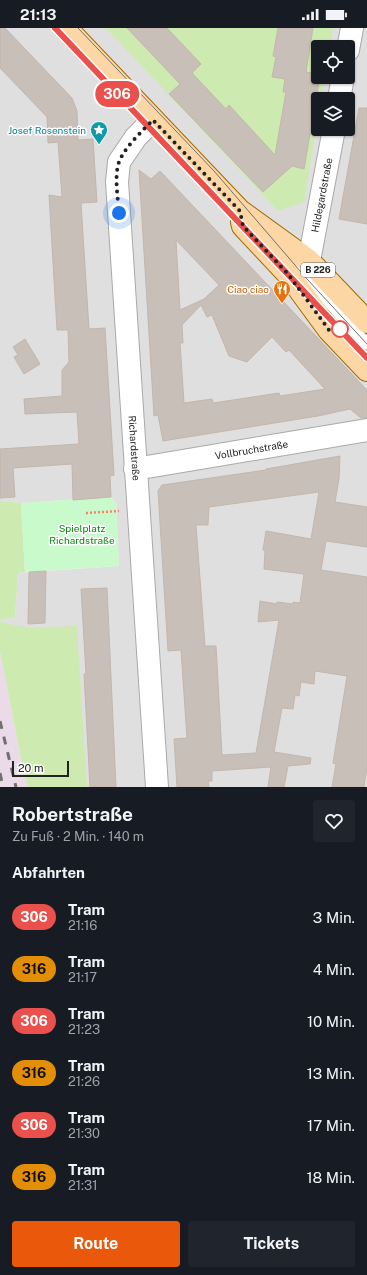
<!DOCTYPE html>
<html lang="de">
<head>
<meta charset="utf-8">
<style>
	body { margin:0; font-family:"Public Sans",sans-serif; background:#20242c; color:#f1f3f6; height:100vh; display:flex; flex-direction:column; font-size:15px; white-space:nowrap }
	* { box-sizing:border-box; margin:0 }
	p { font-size:13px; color:#9ea1a6 }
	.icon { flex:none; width:22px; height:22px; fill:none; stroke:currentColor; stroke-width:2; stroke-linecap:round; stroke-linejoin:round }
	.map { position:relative; height:759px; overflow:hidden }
	.details { display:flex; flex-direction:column; background:#171b24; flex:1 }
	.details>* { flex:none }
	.badge { padding:0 8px; border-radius:13px; font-size:14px; line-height:26px }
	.buttons { position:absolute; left:311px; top:12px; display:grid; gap:8px }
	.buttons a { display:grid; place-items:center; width:44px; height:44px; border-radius:4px; background:#171b24; box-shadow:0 1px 3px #0004; font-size:20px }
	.scale { position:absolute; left:12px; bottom:10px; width:57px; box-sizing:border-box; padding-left:4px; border:2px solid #222; border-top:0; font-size:11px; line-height:14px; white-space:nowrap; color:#222; -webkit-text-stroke:3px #fff; paint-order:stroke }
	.you { position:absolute; width:20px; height:20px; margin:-10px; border:3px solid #fff; border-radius:50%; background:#1a73e8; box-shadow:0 0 0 6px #1a73e833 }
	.map>.badge { position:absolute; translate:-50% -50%; box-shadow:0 0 0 2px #fff }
	h2 { padding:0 12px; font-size:15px; line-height:36px }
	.round { display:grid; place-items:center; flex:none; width:42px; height:42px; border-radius:4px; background:#20242c }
	.overview { display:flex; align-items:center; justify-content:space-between; height:68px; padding:0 12px }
	h1 { font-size:19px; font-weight:700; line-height:30px }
	.cta { display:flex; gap:8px; margin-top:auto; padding:8px 12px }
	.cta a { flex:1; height:46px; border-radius:4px; background:#ea580c; color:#fff; font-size:16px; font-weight:700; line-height:46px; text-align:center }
	.cta a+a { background:#20242c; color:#f1f3f6 }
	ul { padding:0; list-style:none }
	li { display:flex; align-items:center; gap:12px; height:52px; padding:0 12px }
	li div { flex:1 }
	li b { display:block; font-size:15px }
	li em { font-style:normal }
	li .badge { min-width:44px; font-weight:700; text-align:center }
	.status { display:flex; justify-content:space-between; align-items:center; height:28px; padding:0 20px; background:#171b24; direction:ltr }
	.status svg { height:11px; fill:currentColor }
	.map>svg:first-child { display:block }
	.residential { fill:#e0dfdf; fill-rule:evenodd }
	.industrial { fill:#ebdbe8 }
	.grass { fill:#cdebb0 }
	.park { fill:#c8facc }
	.building { fill:#c7bfb8; stroke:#c4b6ab; fill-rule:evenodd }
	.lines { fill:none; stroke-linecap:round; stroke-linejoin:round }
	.service-casing { stroke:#a9a9a9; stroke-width:13 }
	.minor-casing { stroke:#a9a9a9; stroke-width:24 }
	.primary-casing { stroke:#a06b00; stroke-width:24 }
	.path { stroke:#fa8072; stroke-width:2.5; stroke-dasharray:2 2; stroke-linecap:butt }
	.service { stroke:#fff; stroke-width:11 }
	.minor { stroke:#fff; stroke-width:22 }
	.primary { stroke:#fcd6a4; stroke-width:22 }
	.tram { stroke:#707070; stroke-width:1 }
	.rail { stroke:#707070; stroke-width:3; stroke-dasharray:8 8; stroke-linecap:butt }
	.line-casing { stroke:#fff; stroke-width:9 }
	.line { stroke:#ea504c; stroke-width:6 }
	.walk { stroke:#222; stroke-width:4; stroke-dasharray:0 7.2 }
	.stop-dot { fill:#fff; stroke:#ea504c; stroke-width:2 }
	.labels { text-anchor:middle; stroke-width:3; stroke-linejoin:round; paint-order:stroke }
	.shield { fill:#fff; stroke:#646464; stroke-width:1 }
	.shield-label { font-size:9px; font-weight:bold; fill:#222 }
	.culture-label { font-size:10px; fill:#0d838f; stroke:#fff; text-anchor:end }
	.street-label { font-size:10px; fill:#222; stroke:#fff }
	.food-label { font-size:10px; fill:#c56008; stroke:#fff; text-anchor:end }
	.park-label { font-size:10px; fill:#0c8416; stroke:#fff }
</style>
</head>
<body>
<div class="status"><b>21:13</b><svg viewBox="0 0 49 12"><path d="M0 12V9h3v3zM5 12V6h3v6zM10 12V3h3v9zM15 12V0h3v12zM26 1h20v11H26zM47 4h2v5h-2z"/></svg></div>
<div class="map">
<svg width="367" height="759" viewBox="0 0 367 759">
	<rect width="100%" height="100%" fill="#f2efe9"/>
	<path class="residential" d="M0,0H367V759H28L0,623V592L15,589L18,545L119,538L116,474L110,469L21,475L0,473ZM318,19H348V49H318ZM318,71H348V101H318Z"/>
	<path class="industrial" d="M0,623L23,741L28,759H0Z"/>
	<path class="grass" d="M106,0H333L330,19H318V49H325L321,71H318V89L304,174L278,183Z
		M0,473L21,475L25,544L18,545L15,589L0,592Z
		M0,594L27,600L77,598L87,759H28L23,741L0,623Z"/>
	<path class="park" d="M110,469L116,474L119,538L25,544L21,475Z"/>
	<path class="building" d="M0,0H5L72,70L77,83L78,112L93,111L97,174L81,175L89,301L105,300L114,447L110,448L111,469L73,472L72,436L13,440L15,469L0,470V421L79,416L77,384L25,386L24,371L62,368V342L69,334L68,302H57L49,167L62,169L58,114L48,115L47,89L0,40Z
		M127,0H167L201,36L192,45L226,81L229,77L275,127L286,64H283L285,51L272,49L276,29L273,28L278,0H313L306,44L318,46V49H320L304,141L292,138L263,164L169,66L180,56Z
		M359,80H367V196L339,191Z
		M139,142L151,151L160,143L367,362V390H361L350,381L318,388L163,413L158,387L154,388ZM176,212L219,257L204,271L180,282ZM201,277L207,289L212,287L229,328L247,334L272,309L286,324L289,322L325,361L280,368L279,365L213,375L212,371L184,375L180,315H183L182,297Z
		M25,311L40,336L24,346L14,329L18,327L13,319Z
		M340,428L339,451L335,474L367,479V519L326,513L321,542L367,549V739L364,759H332L336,736L333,735L347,648L315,643L314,656L301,654L299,668L295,667L293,681L282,680L274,724L311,730L310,736L288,738L284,759H268L271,739L212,743V753H208L209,759H177L174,711L187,710L181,622L168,623L158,463L162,457L266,442V441ZM319,464L311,511L266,503L263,522H265L264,541L304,546L300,575L293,574V576L277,574V576L260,573L258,594L279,592L256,725L222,727L216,618H205L196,497H208L209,479Z
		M46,543L45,595L28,596L29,544Z
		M107,560L116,759H90L84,646H86L81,561Z"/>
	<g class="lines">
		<defs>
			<path id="service" d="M289,231L367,316"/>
			<g id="minor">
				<path d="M348,22L352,0"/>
				<path d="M339,71L343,49"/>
				<path id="s1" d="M153,92L136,109L119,134L117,154L157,759"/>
				<path id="s2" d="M309,233L334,101"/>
				<path id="s3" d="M135,441L367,402"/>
			</g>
			<path id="primary" d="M66,0L240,183L309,233L367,294
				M242,194L243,198L288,246L329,302L367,342"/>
		</defs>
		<use href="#service" class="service-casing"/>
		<use href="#minor" class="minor-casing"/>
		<use href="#primary" class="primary-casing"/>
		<path class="path" d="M86,485L119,483"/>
		<use href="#service" class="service"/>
		<use href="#minor" class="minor"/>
		<use href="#primary" class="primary"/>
		<path class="tram" d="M55,0L367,330
			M78,0L214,143L307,251L367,316"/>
		<path class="rail" d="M0,693L16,759
			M0,745L3,759"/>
	</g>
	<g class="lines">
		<defs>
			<path id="line" d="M55,0L367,330"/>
		</defs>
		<use href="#line" class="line-casing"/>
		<use href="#line" class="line"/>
		<path class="walk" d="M119,185C118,169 114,149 119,134C125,119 142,103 153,92L240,183L243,198L288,246L329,302L340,301"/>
	</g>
	<defs>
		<symbol id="sight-pin" viewBox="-11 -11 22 30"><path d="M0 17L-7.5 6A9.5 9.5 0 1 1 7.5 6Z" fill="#0f9aa8" stroke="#fff"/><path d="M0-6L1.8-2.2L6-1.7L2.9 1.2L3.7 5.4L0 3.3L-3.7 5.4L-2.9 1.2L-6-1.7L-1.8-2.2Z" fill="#fff"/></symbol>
		<symbol id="restaurant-pin" viewBox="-11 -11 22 30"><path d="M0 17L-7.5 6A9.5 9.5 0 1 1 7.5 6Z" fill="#e8710a" stroke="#fff"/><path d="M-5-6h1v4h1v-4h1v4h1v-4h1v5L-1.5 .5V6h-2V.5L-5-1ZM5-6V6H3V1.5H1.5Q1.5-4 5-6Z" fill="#fff"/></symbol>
	</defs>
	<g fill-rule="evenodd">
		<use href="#sight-pin" x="89" y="92" width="20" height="27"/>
		<use href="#restaurant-pin" x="272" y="251" width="20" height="27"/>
	</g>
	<circle class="stop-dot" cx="340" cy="301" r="8"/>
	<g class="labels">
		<rect class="shield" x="301" y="235" width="34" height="14" rx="3"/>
		<g class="shield-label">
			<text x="318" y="245">B 226</text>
		</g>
		<g class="culture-label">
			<text x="86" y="106">Josef Rosenstein</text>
		</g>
		<g class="street-label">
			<text dy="4" stroke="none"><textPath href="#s2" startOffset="67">Hildegardstraße</textPath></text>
			<text dy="4" stroke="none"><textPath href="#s1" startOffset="341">Richardstraße</textPath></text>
			<text dy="4" stroke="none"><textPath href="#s3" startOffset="118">Vollbruchstraße</textPath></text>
		</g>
		<g class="food-label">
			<text x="269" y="265">Ciao ciao</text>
		</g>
		<g class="park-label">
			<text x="82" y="504">Spielplatz<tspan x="82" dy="12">Richardstraße</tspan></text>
		</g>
	</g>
</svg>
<div class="buttons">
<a><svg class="icon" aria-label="locate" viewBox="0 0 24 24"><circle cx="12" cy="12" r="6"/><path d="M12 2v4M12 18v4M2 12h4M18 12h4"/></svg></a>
<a><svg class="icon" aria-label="layers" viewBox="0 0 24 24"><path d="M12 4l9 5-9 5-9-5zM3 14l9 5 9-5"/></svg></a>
</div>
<div class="scale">20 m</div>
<div class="you" style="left:119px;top:185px"></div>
<b class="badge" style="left:117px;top:66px;background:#ea504c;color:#fff">306</b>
</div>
<section class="details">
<div class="overview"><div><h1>Robertstraße</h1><p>Zu Fuß · 2 Min. · 140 m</p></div><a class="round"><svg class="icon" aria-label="heart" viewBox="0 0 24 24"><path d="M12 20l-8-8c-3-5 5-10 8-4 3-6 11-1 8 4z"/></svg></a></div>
<h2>Abfahrten</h2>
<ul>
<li><span class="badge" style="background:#ea504c;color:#fff">306</span><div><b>Tram</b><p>21:16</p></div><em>3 Min.</em></li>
<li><span class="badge" style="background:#e28e07;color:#111">316</span><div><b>Tram</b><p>21:17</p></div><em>4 Min.</em></li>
<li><span class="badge" style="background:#ea504c;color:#fff">306</span><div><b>Tram</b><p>21:23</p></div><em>10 Min.</em></li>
<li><span class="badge" style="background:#e28e07;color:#111">316</span><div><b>Tram</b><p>21:26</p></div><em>13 Min.</em></li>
<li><span class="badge" style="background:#ea504c;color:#fff">306</span><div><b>Tram</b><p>21:30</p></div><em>17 Min.</em></li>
<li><span class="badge" style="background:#e28e07;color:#111">316</span><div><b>Tram</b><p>21:31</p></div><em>18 Min.</em></li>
</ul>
<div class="cta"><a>Route</a><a>Tickets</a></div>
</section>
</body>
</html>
